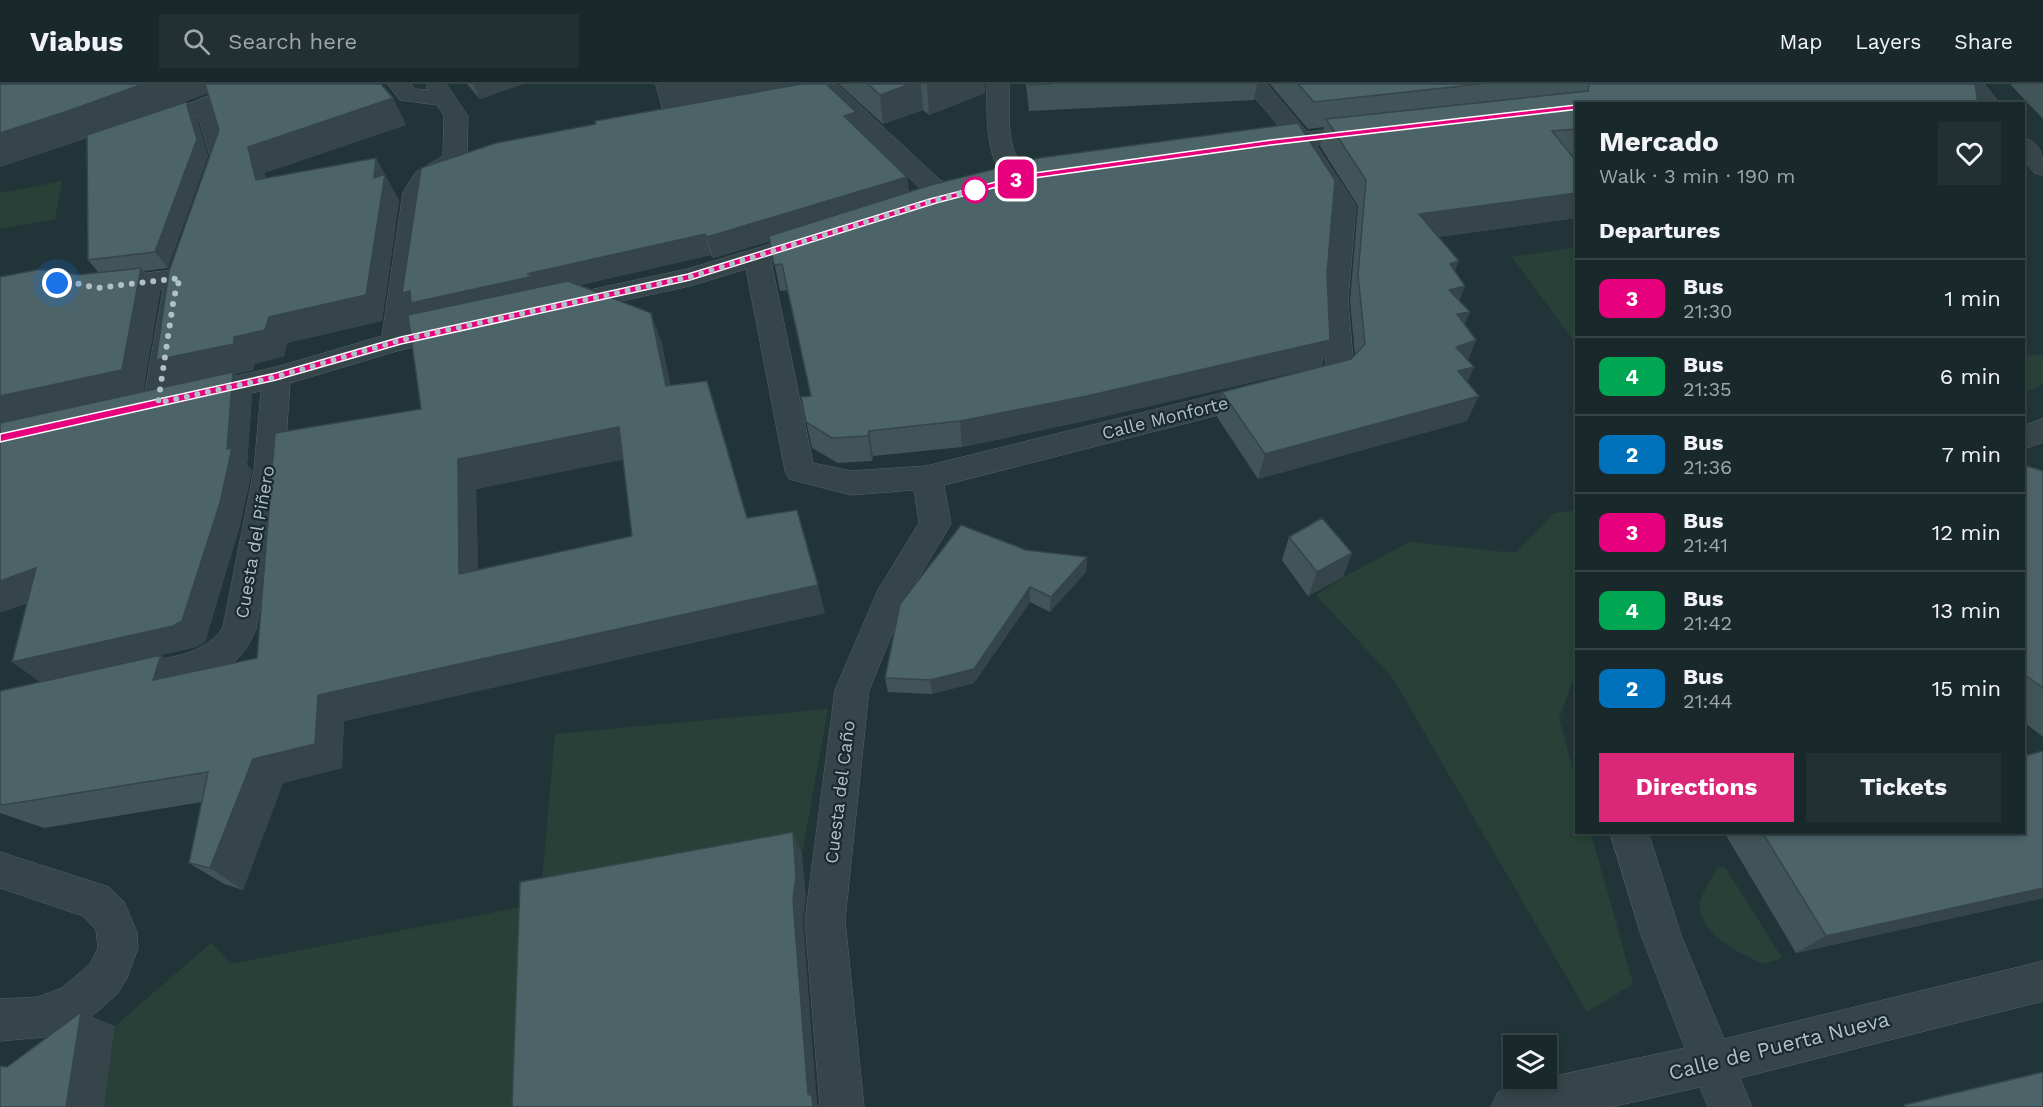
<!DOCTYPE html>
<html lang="en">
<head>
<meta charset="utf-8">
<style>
	body { margin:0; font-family:"Work Sans",sans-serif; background:#223033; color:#f1f3f6; height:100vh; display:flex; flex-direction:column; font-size:22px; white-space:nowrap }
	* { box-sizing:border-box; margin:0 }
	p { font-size:20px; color:#9fa6a9 }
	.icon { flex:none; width:33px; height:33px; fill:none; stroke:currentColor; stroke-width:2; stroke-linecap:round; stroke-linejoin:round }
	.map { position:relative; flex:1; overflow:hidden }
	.details { position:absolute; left:1575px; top:18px; width:450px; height:732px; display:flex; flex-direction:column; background:#19282b; border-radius:0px; box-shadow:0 3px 9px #0003,0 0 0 2px #374447 }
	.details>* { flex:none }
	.badge { padding:0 12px; border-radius:9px; font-size:21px; line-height:39px }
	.controls { position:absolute; left:1503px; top:951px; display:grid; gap:12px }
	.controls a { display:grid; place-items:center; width:54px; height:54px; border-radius:0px; background:#19282b; box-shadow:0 3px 9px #0003,0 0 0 2px #374447; font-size:30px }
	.you { position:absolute; width:30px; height:30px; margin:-15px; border:4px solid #fff; border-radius:50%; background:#1a73e8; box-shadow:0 0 0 9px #1a73e833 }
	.map>.badge { position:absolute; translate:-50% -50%; box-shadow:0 0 0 3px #fff }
	h2 { padding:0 24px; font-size:22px; line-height:54px }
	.round { display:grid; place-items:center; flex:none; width:63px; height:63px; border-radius:0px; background:#223033 }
	.head { display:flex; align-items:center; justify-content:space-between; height:102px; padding:0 24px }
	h1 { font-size:28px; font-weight:700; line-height:45px }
	.cta { display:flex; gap:12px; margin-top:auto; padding:12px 24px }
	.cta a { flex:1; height:69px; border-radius:0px; background:#db2777; color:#fff; font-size:24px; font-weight:700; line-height:69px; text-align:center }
	.cta a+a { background:#223033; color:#f1f3f6 }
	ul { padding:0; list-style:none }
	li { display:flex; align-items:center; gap:18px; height:78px; padding:0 24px; border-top:2px solid #374447 }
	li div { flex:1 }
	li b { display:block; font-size:22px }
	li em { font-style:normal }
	li .badge { min-width:66px; font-weight:700; text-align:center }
	header { display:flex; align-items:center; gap:36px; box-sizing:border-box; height:84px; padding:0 30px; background:#19282b; border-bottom:2px solid #374447 }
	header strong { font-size:28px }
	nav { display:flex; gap:33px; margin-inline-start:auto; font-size:21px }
	.search { width:420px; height:54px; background:#223033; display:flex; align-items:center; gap:15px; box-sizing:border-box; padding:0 21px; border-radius:0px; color:#9fa6a9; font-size:22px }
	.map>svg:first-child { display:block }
	.green { fill:#284037 }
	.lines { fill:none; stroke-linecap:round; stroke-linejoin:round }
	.pedestrian-casing { stroke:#536367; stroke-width:1 }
	.minor-casing { stroke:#536367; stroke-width:1 }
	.pedestrian { fill:#354549; fill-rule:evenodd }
	.minor { fill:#354549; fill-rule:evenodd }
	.wall { fill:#415559; fill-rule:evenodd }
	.shaded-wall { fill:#354549 }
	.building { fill:#4c6368; stroke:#354549; stroke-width:1.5; fill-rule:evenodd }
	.line { fill:#e6007e; stroke:#fff; stroke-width:1.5 }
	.walk { stroke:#b0c1c6; stroke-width:6; stroke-dasharray:0 10.8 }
	.stop-dot { fill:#fff; stroke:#e6007e; stroke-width:3 }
	.labels { text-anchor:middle; stroke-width:4.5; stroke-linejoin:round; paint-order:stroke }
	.street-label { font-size:18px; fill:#b0c1c6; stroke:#1a2a2e }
	.near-street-label { font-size:21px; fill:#b0c1c6; stroke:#1a2a2e }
</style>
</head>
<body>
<header>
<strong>Viabus</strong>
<div class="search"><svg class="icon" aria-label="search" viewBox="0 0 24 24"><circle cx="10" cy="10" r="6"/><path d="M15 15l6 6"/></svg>Search here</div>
<nav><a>Map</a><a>Layers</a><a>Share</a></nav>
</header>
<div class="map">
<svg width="2043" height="1023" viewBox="0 0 2043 1023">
	<rect width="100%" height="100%" fill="#213539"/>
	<path class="green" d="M62,97L55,135L0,145V109Z
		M1576,163V260L1512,173Z
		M2043,270V300L2024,309V272Z
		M1576,426V588L1559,634L1576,697V748L1591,749L1633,900L1587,928L1392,593L1316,511L1346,492L1409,458L1515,469L1554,429Z
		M828,625L802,770L541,819L536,1023H104L115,942L211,859L231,880L540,819L555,650Z
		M1725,783L1782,874L1764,880C1742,871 1696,849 1700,818C1702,808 1713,794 1717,784Z"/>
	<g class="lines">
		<defs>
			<path id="pedestrian" d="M206,14L214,16L217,21C227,50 242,73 223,101L214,103L205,101L202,96L210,72L198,32L148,48L140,46L136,41L140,36Z"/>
			<path id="minor" d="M240,0H272L269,5L214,26L206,28L198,26L195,21L198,16Z
				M388,0H411L415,5L428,6L426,3L428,0H446L468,32L467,75C457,89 437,93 427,108L411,245L456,235L466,237L470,244L466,251L397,267L290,299L284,386L256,545C250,558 244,571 232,579C214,592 155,610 133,610C129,610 124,607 120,606L115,595L120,584C153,573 202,577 223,543L254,386L261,307L198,320L188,317L184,310L188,303L276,283L382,252L403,108L416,88L443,72L444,32L437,21L400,16Z
				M831,0L839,2L940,96L951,101L969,105L972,110L969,115L960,118L945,116L922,106L826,15L814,14L811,9L814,4Z
				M987,0H1009C1010,23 1006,54 1018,75C1023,84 1034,85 1039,93L1036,98C982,112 987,31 987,0Z
				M1244,0H1267L1307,48L1366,41L1374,43L1378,48L1374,53L1316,61L1356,122L1348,217L1354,286L1342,299L1332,302L944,401L951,440L908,511L869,606L845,836L864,1023H820L805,836L835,606L878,506L919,439L914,406L851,411L789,395L785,387L746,185L690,202L562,230L552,227L548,221L552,215L562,212L687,185L814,147L823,149L827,155L823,161L771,177L813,379L851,387L926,382L1323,284L1326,282L1322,217L1330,122L1294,63L1262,67L1254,65L1250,60L1254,55L1285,50Z
				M1961,0H1984L2000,20H1976Z
				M2024,54C2043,59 2043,74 2043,91L2034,89L2024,76Z
				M180,185L189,188L193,194L187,213L173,319L168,326L158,329L148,326L143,319L163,205L108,212L99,209L95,203L99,197L108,194Z
				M2043,335V358L2024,365V342Z
				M1610,748H1648L1681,851L1724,955L2043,877V917L1740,994L1752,1023H1708L1700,1003L1611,1023H1491L1498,1008L1513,1001L1685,964L1641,851Z
				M0,768L109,803L124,818L137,848L138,864L127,894L118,909L91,933L45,953L0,957V915L38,913L62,904L90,880L98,864L96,846L83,832L0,804Z"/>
		</defs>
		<use href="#pedestrian" class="pedestrian-casing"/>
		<use href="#minor" class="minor-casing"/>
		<use href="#pedestrian" class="pedestrian"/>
		<use href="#minor" class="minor"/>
	</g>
	<path class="wall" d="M0,0L393,14L406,41L264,89L266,94L376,74L399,117L382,237L287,259L284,272L254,280L253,286L235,290L252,311L247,381L252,387L240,441L205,558L196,563L161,571L184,590L257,574L421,325L414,230L402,209L596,41L662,25L655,0H826L856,28L858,46L907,93L909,108L1327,190L1322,282L1085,337L962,363L873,372L872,377L838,379L812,364L801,313L811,312L787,206L780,207L770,157L713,174L711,171L580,201L662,260L670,301L707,297L747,434L825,529L344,637L342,684L283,699L243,806L224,800L189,779L202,718L44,744L0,729V607L40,598L27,519L5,527L77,191L99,189L88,176L87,54L0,83ZM208,9L219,46L176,300L143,307L160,208L144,187L168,184L208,72L197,35L186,18L164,25ZM623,375L632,452L478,486L476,405Z
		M467,0H523L480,15Z
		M839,0H985V9L929,31L923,26L883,40Z
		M1026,0H1257L1254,16L1029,27Z
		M1270,0H1975L1576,20V70L1572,71L1576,134L1438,153L1455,187L1465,202L1459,217L1470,228L1464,240L1476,256L1468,276L1474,283L1467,298V337L1258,395L1217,333L1222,308L1351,275L1355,271L1350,217L1358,122L1320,62L1324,43L1308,45Z
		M2012,0H2043V35L2011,1Z
		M2024,381L2043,387V653L2024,638Z
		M1289,453L1343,493L1308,512L1282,476Z
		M1026,466L1087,473L1086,488L1050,528L1030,518L974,599L932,610L888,608L885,594Z
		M1724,748H2024L2043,814L1796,869Z"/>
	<path class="shaded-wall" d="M143,0H233L88,53L0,83V49Z
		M473,0H523L480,15Z
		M656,0H818L664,28Z
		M910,0H921L923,26L883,40L880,11Z
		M930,0H985V9L929,31L927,1Z
		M393,14L406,41L264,89L273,123L256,96L248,63Z
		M186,18L197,35L208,72L168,184L155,168Z
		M856,28L859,49L844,32Z
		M376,74L399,117L382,237L287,259L284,272L254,280L253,286L235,290L252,311L247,381L252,387L240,441L205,558L196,563L40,598L12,578L178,302L156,276L234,253L269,233L374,94Z
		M907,93L909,114L713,174L707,153Z
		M1576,109V134L1410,157L1419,130Z
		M705,150L711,171L542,210L414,230L402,209L527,190Z
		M1459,177L1448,203L1450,180Z
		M141,184L160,208L143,309L0,341V312Z
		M1465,202L1454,228L1449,206Z
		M1470,228L1459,254L1457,230Z
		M651,229L662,260L677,333L666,302Z
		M1330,256L1322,282L1085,337L962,363L960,337Z
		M1476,256L1465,282L1456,263Z
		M1474,283L1463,309L1458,287Z
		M707,297L717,328L756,464L747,434Z
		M1479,312L1467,337L1258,395L1265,370Z
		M619,343L631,374L476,405L479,519L459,490L458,375Z
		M869,347L873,372L872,377L868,352Z
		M1352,469L1343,493L1308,512L1317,488Z
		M1087,473L1086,488L1050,528L1051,513Z
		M36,484L62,505L0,529V497Z
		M818,501L825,529L344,637L342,684L283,699L243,806L210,784L253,675L318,611Z
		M1030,503V518L974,599L932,610L930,596Z
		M161,571L193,598L153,596Z
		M793,748L802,770L806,813L803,836L817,1019L820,1023H813L808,1010L793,816Z
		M2043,804V814L1796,869L1826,852Z
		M81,928L115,942L104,1023H66Z"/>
	<path class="building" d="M0,0H143L68,27L0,49Z
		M205,0H381L393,14L248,63L256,96L376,74L374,94L385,90L366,211L269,233L265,246L234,253V260L156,276L169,187L219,46Z
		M801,0H826L856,28L844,32L907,93L707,153L705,150L527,190L534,192L411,219L410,207L402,209L421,84L496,59L596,40L595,37Z
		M868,0H910L880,11Z
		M1029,0H1051L1029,1Z
		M1298,0H1481L1314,18Z
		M1589,0H1975L1978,20H1576V45L1552,47L1576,77V109L1419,130L1459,177L1450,180L1465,202L1449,206L1470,228L1457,230L1476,256L1456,263L1474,283L1458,287L1479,312L1265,370L1222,308L1351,275L1365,260L1358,191L1366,96L1326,35L1588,7Z
		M186,18L197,55L155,168L88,176L87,51Z
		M1298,39L1335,96L1327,190L1330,256L1087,312L960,337L869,347L868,352L832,354L806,338L801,313L811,312L782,180L774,181L769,152L931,101L1039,74Z
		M141,184L122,286L0,312V193L36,186H54L77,191Z
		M568,197L651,229L666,302L707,297L747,434L797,426L818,501L318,611L315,660L253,675L210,784L189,779L208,688L3,721L0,719V607L161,571L153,596L257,574L275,349L421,325L408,231ZM619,343L632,452L459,490L458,375Z
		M233,288L227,365L232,364L220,419L182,537L173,542L12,578L36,484L0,497V339Z
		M2024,381L2043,387V604L2024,590Z
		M1322,434L1352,469L1317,488L1289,453Z
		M961,441L1026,466L1087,473L1051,513L1030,503L974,585L930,596L885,594L900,520Z
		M2043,667V804L1826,852L1762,748H2024V672Z
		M793,748L796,792L793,816L808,1010L812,1012L813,1023H512L520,798Z
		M81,928L66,1023H0V982L7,983Z
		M2043,988V1023H1906L1904,1021Z"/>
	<path class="line" d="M1576,21L1579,22V25L1271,61L1027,95L936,119L690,196L401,260L276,296L0,358V350L276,289L401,253L688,190L930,115L1027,90L1271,56Z"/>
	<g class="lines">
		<path class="walk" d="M57,199H75L97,204L180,194L174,213L158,319L276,293L401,256L690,193L933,117L978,105L975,106"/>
	</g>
	<circle class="stop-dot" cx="975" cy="106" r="12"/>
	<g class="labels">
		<g class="street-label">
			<text transform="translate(1165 334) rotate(-14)" y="6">Calle Monforte</text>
			<text transform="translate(255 458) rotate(-80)" y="6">Cuesta del Piñero</text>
			<text transform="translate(840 708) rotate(-83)" y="6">Cuesta del Caño</text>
		</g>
		<g class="near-street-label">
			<text transform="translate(1779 962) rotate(-14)" y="7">Calle de Puerta Nueva</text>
		</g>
	</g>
</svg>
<div class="controls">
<a><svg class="icon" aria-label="layers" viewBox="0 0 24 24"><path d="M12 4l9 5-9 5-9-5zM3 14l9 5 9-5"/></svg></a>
</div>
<div class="you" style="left:57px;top:199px"></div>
<b class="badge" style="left:1016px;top:95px;background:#e6007e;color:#fff">3</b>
<section class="details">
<div class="head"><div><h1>Mercado</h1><p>Walk · 3 min · 190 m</p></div><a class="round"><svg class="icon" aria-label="heart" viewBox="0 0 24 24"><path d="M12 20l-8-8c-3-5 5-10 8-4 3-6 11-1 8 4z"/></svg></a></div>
<h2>Departures</h2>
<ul>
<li><span class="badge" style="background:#e6007e;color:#fff">3</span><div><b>Bus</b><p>21:30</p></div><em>1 min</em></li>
<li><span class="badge" style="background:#00a651;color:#fff">4</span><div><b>Bus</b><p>21:35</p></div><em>6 min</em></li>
<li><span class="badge" style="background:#0072bc;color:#fff">2</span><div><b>Bus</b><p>21:36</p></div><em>7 min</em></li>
<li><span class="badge" style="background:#e6007e;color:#fff">3</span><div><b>Bus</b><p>21:41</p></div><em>12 min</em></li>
<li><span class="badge" style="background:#00a651;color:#fff">4</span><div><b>Bus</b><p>21:42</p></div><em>13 min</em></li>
<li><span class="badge" style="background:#0072bc;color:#fff">2</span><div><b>Bus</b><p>21:44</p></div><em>15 min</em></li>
</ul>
<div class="cta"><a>Directions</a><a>Tickets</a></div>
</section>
</div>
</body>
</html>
